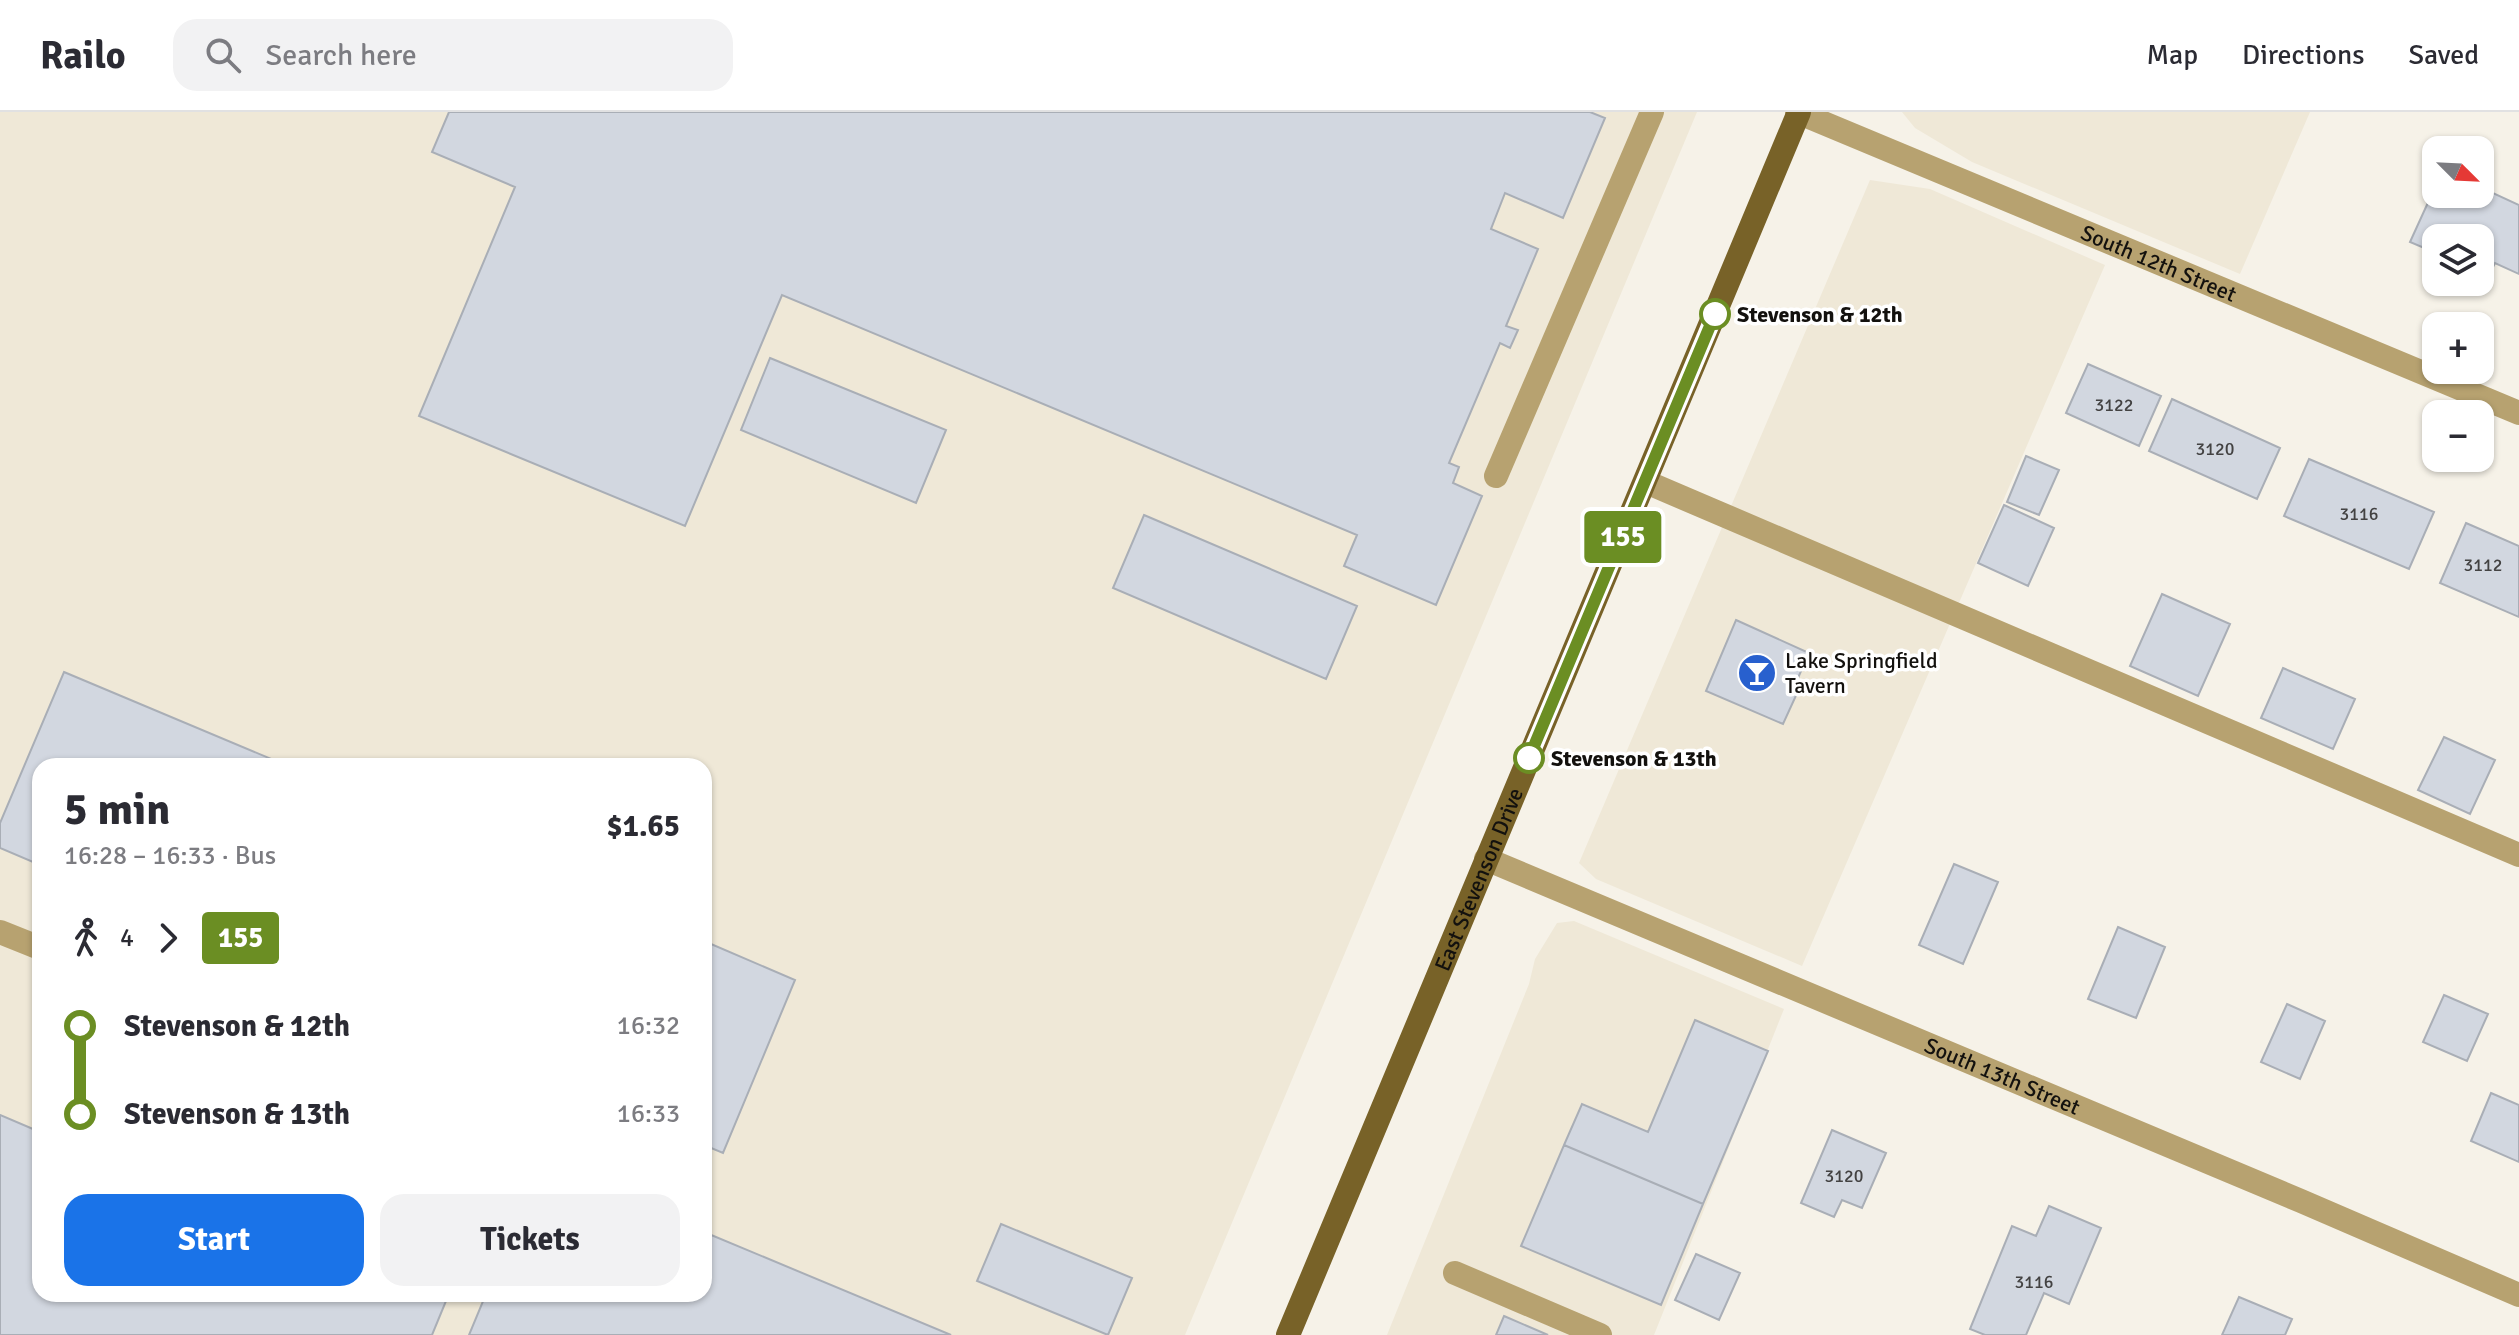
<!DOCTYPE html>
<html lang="en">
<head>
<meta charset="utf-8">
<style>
	body { margin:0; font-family:Signika,sans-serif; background:#f2f2f3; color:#2b2b33; height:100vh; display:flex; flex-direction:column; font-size:30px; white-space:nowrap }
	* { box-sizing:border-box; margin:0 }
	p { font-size:26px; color:#7c7c81 }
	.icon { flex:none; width:44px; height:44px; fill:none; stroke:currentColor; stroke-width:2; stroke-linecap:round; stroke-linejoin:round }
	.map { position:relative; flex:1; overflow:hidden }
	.drawer { position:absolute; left:32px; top:646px; width:680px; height:544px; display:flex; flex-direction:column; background:#fff; border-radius:24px; box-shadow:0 2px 6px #0004 }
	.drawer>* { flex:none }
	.badge { padding:0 16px; border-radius:6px; font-size:28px; line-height:52px }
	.needle { width:52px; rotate:114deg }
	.fabs { position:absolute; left:2422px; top:24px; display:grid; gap:16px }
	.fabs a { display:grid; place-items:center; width:72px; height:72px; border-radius:16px; background:#fff; box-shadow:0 2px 6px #0004; font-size:40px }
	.map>.badge { position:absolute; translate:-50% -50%; box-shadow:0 0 0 4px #fff }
	.legs { display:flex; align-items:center; gap:12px; height:88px; padding:0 32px; font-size:26px }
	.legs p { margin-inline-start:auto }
	.summary { display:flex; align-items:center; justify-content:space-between; height:136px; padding:0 32px }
	h1 { font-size:44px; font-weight:700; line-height:60px }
	.cta { display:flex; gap:16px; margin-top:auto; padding:16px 32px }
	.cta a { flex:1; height:92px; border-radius:24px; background:#1a73e8; color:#fff; font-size:32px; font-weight:700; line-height:92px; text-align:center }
	.cta a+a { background:#f2f2f3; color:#2b2b33 }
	ul { padding:0 32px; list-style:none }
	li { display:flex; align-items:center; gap:28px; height:88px; font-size:30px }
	li i { display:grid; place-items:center; width:12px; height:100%; margin:0 10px; background:currentColor }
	li i::after { content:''; width:20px; height:20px; margin:-10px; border:6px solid; border-radius:50%; background:#fff }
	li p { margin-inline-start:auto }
	li:first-child i { background:linear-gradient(#0000 50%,currentColor 0) }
	li:last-child i { background:linear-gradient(currentColor 50%,#0000 0) }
	header { display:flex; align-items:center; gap:48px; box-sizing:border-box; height:112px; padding:0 40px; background:#fff; border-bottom:2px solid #e1e1e2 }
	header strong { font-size:38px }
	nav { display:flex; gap:44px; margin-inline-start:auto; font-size:28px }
	.search { width:560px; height:72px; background:#f2f2f3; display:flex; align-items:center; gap:20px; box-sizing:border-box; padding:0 28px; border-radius:24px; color:#7c7c81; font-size:30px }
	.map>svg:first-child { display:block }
	.built { fill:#efe8d7; fill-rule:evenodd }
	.building { fill:#d2d7e0; stroke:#a9aeb6; stroke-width:2 }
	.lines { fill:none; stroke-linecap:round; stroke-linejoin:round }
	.minor { stroke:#b7a270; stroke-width:24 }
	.major { stroke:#786228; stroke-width:24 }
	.line-1-casing { stroke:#fff; stroke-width:18 }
	.line-1 { stroke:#6b8e23; stroke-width:12 }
	.stop-1-dot { fill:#fff; stroke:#6b8e23; stroke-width:4 }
	.labels { text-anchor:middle; stroke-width:7; stroke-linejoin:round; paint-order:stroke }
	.number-label { font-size:18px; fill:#434242 }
	.street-label { font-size:22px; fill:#13110e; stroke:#fff }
	.stop-label { font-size:22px; font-weight:bold; fill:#13110e; stroke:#fff; text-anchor:start }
	.poi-label { font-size:22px; fill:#13110e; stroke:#fff; text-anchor:start }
</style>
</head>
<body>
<header>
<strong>Railo</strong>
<div class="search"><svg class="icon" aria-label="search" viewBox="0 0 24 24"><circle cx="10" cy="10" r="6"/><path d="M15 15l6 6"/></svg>Search here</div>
<nav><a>Map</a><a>Directions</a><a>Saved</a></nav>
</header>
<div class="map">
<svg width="2519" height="1223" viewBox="0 0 2519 1223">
	<rect width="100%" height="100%" fill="#f6f2e8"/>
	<path class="built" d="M0,0H1697L1185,1223H0ZM40,654H704V1182H40Z
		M1902,0H2310L2240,162L1972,50L1915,16Z
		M1870,68L1930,77L2105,153L1802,854L1596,767L1579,751Z
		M1574,809L1784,897L1654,1223H1387L1529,872L1535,847L1557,811Z"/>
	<path class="building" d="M449,0H1590L1605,6L1563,106L1505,81L1491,117L1538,137L1506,214L1518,218L1510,236L1500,231L1449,351L1459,355L1453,371L1482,384L1436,493L1344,454L1357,423L782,183L685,414L419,304L515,75L432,40Z
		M2436,73V82H2480V75L2519,93V162L2495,151L2488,165L2480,161V126H2436V141L2410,130Z
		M770,246L946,318L916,391L741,318Z
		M2088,252L2161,284L2139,334L2066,301Z
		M2172,287L2280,336L2257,387L2149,339Z
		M2026,344L2059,358L2039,403L2007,390Z
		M2309,347L2434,400L2409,457L2284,404Z
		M2004,393L2054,416L2028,474L1978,451Z
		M1144,403L1357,494L1326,567L1113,476Z
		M2466,411L2519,434V505L2440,471Z
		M2162,482L2230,512L2198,584L2130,554Z
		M1736,508L1809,541L1794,575L1799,577L1783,612L1706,579Z
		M2283,556L2355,587L2333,637L2261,606Z
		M64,560L288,654H40V753L0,736V711Z
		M2444,625L2495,648L2470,702L2418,678Z
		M1954,752L1998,770L1963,852L1919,833Z
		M2118,815L2165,835L2136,906L2088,887Z
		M704,829L795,868L723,1041L704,1033Z
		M2444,883L2488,902L2467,949L2423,930Z
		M2287,892L2325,909L2300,967L2261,950Z
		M1695,908L1768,939L1703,1092L1564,1033L1582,992L1648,1020Z
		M2491,981L2519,993V1050L2471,1029Z
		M0,1003L40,1020V1182H429L446,1189L432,1223H0Z
		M1832,1018L1886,1041L1862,1096L1842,1088L1834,1105L1801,1091Z
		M1564,1033L1703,1092L1661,1193L1521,1134Z
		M2049,1094L2101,1116L2069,1192L2044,1181L2026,1223H1985L1970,1217L2012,1114L2036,1124Z
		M1001,1112L1132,1166L1108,1223L977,1169Z
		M704,1120L951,1223H469L486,1182H704Z
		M1696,1142L1740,1161L1719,1208L1675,1188Z
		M2239,1185L2292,1207L2285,1223H2222Z
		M1504,1204L1548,1223H1496Z"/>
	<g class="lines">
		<g class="minor">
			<path id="s1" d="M1797,0L2519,301"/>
			<path d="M1496,364L1652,0"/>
			<path d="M1646,370L2519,743"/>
			<path id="s2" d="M1486,747L2301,1089L2519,1183"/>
			<path d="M0,820L40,836"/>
			<path d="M1455,1161L1600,1223"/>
		</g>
		<path class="major" id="s3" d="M1288,1223L1799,0"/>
	</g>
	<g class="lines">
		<defs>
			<path id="line-1" d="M1529,646L1715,202"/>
		</defs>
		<use href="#line-1" class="line-1-casing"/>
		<use href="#line-1" class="line-1"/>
	</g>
	<defs>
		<symbol id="bar-disc" viewBox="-11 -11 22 22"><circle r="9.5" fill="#2860ce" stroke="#fff"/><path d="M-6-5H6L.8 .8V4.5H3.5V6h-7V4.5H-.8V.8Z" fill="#fff"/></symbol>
	</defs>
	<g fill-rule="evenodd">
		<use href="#bar-disc" x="1735" y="539" width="44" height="44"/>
	</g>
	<g class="stop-1-dot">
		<circle cx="1715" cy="202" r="14"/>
		<circle cx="1529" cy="646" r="14"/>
	</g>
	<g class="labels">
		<g class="number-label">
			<text x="2114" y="299">3122</text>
			<text x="2215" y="343">3120</text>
			<text x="2359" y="408">3116</text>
			<text x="2483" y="459">3112</text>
			<text x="1844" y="1070">3120</text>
			<text x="2034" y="1176">3116</text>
		</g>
		<g class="street-label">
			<text dy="8" stroke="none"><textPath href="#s1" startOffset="392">South 12th Street</textPath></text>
			<text dy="8" stroke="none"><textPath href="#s3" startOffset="494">East Stevenson Drive</textPath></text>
			<text dy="8" stroke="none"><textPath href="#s2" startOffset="560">South 13th Street</textPath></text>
		</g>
		<g class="stop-label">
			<text x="1737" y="210">Stevenson &amp; 12th</text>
			<text x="1551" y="654">Stevenson &amp; 13th</text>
		</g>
		<g class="poi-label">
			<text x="1785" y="556">Lake Springfield<tspan x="1785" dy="25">Tavern</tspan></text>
		</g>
	</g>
</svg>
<div class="fabs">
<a><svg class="needle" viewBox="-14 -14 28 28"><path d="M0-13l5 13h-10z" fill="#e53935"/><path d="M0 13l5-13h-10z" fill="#7c7c81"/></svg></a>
<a><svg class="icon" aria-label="layers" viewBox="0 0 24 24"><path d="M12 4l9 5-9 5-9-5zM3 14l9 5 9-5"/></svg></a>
<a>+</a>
<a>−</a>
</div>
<b class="badge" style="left:1623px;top:425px;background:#6b8e23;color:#fff">155</b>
<section class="drawer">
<div class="summary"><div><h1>5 min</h1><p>16:28 – 16:33 · Bus</p></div><b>$1.65</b></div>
<div class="legs"><svg class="icon" aria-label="walk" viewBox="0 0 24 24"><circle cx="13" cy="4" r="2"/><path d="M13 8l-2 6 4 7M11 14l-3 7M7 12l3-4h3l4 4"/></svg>4<svg class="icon" aria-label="forward" viewBox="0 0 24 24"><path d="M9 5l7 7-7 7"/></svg><b class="badge" style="background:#6b8e23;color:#fff">155</b></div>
<ul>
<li><i style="color:#6b8e23"></i><b>Stevenson &amp; 12th</b><p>16:32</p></li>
<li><i style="color:#6b8e23"></i><b>Stevenson &amp; 13th</b><p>16:33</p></li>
</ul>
<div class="cta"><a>Start</a><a>Tickets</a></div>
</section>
</div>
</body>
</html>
